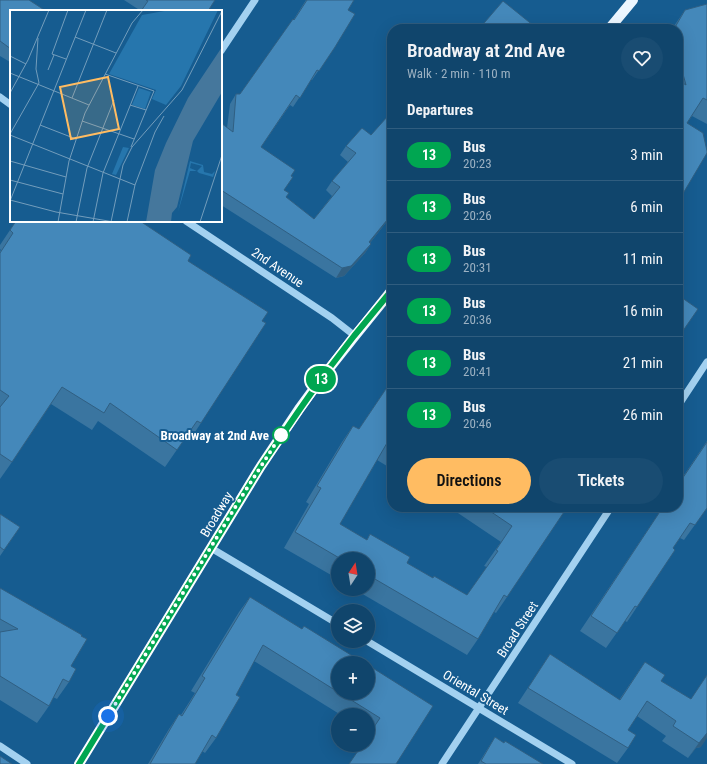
<!DOCTYPE html>
<html lang="en">
<head>
<meta charset="utf-8">
<style>
	body { margin:0; font-family:"Roboto Condensed",sans-serif; background:#194c72; color:#f1f3f6; height:100vh; display:flex; flex-direction:column; font-size:15px; white-space:nowrap }
	* { box-sizing:border-box; margin:0 }
	p { font-size:13px; color:#9cb1c2 }
	.icon { flex:none; width:22px; height:22px; fill:none; stroke:currentColor; stroke-width:2; stroke-linecap:round; stroke-linejoin:round }
	.map { position:relative; flex:1; overflow:hidden }
	.side { position:absolute; left:387px; top:24px; width:296px; height:488px; display:flex; flex-direction:column; background:#10456c; border-radius:16px; box-shadow:0 4px 16px #0002,0 0 0 1px #305d7f }
	.side>* { flex:none }
	.badge { padding:0 8px; border-radius:13px; font-size:14px; line-height:26px }
	.needle { width:26px; rotate:12deg }
	.buttons { position:absolute; left:331px; top:552px; display:grid; gap:8px }
	.buttons a { display:grid; place-items:center; width:44px; height:44px; border-radius:50%; background:#10456c; box-shadow:0 4px 16px #0002,0 0 0 1px #305d7f; font-size:20px }
	.you { position:absolute; width:20px; height:20px; margin:-10px; border:3px solid #fff; border-radius:50%; background:#1a73e8; box-shadow:0 0 0 6px #1a73e833 }
	.map>.badge { position:absolute; translate:-50% -50%; box-shadow:0 0 0 2px #fff }
	h2 { padding:0 20px; font-size:15px; line-height:36px }
	.round { display:grid; place-items:center; flex:none; width:42px; height:42px; border-radius:21px; background:#194c72 }
	.headline { display:flex; align-items:center; justify-content:space-between; height:68px; padding:0 20px }
	h1 { font-size:19px; font-weight:600; line-height:30px }
	.cta { display:flex; gap:8px; margin-top:auto; padding:8px 20px }
	.cta a { flex:1; height:46px; border-radius:24px; background:#ffbc62; color:#111; font-size:16px; font-weight:600; line-height:46px; text-align:center }
	.cta a+a { background:#194c72; color:#f1f3f6 }
	ul { padding:0; list-style:none }
	li { display:flex; align-items:center; gap:12px; height:52px; padding:0 20px; border-top:1px solid #305d7f }
	li div { flex:1 }
	li b { display:block; font-size:15px }
	li em { font-style:normal }
	li .badge { min-width:44px; font-weight:700; text-align:center }
	.map>svg:first-child { display:block }
	.lines { fill:none; stroke-linecap:round; stroke-linejoin:round }
	.minor { stroke:#a3d1f0; stroke-width:7 }
	.major { stroke:#ecf6ff; stroke-width:10 }
	.wall { fill:#3a75a0 }
	.shaded-wall { fill:#305f82 }
	.building { fill:#4488ba; stroke:#305f82 }
	.line-casing { stroke:#fff; stroke-width:9 }
	.line { stroke:#00a651; stroke-width:6 }
	.walk { stroke:#fff; stroke-width:4; stroke-dasharray:0 7.2 }
	.stop-dot { fill:#fff; stroke:#00a651; stroke-width:2 }
	.labels { text-anchor:middle; stroke-width:4; stroke-linejoin:round; paint-order:stroke }
	.street-label { font-size:13px; fill:#fff; stroke:#165c90 }
	.stop-label { font-size:13px; font-weight:bold; fill:#fff; stroke:#165c90; text-anchor:end }
	.inset-road { fill:none; stroke:#739dbc; stroke-width:1 }
	.view { fill:#ffbc62; fill-opacity:0.15; stroke:#ffbc62; stroke-width:2 }
	.inset-edge { fill:none; stroke:#fff; stroke-width:2 }
</style>
</head>
<body>
<div class="map">
<svg width="707" height="764" viewBox="0 0 707 764">
	<rect width="100%" height="100%" fill="#165c90"/>
	<g class="lines">
		<path class="minor" d="M221,51L255,0
			M0,97L11,105
			M186,221L332,318L355,336
			M678,406L707,362
			M211,548L338,624
			M367,641L572,764
			M0,746L27,764
			M442,764L611,507"/>
		<path class="major" d="M609,29L633,0
			M79,764L261,466L299,409L324,375L355,336L392,290"/>
	</g>
	<path class="wall" d="M0,0L11,11V62H10L0,56Z
		M124,0H215L208,11H141Z
		M306,0H354L348,10L335,47L312,80H311L293,107L290,105L261,147L291,176L284,190L286,197L314,219L332,196L326,190L332,181L348,162L340,155L346,146L362,128L392,215L370,243L371,244L365,253L344,276L336,278L221,205V123L227,128L230,104L236,94H240L294,19Z
		M707,4V124L692,116L687,123L678,202V29H672L685,10Z
		M16,221H140L188,261L262,321L201,423L189,441L185,438L165,467L98,421L92,430L51,404L12,462L0,479V251L1,250L0,249V245Z
		M392,380V469L377,460L340,524L367,540L370,534L407,563L433,578L467,595L487,567L484,566L501,542L449,507H556L507,597L496,613L494,612L478,639L467,655L354,589H368V559H338V579L284,548L309,504L306,502L342,442L353,426L359,429Z
		M707,441V508L684,540L680,538L673,548L637,607L627,622L625,621L606,648L580,631L663,507H678V484Z
		M0,514L20,527L0,556Z
		M0,588L71,666L69,682L57,699L53,697L49,706L37,723L0,700Z
		M250,597L338,663V693H368L433,706L370,733L368,732V715H341L254,661L236,695L216,738L205,753L202,751L195,764H148L169,729L179,714L181,715L195,693L191,691L239,612Z
		M550,654L619,700L645,662L661,681L690,699L701,747L696,748L688,758L662,741L666,736L637,716L628,730V748L617,763L518,703Z
		M495,737L504,743L543,764H478Z"/>
	<path class="shaded-wall" d="M392,214V215L363,252L369,242Z
		M371,244L365,253L344,276L336,278L342,268Z
		M706,733H707V738L701,747L696,748L688,758Z"/>
	<path class="building" d="M0,0H29L46,11H11V49L0,41Z
		M146,0H215L208,11H141L148,1Z
		M307,0H354L348,10L355,14L335,47L319,71L317,70L300,98L296,95L261,147L295,170L291,176L293,177L284,190L289,193L286,197L314,219L340,187L332,181L356,153L346,146L362,128L371,135L387,117L392,122V214L369,242L371,244L351,266L342,268L221,190V123L233,132L236,94H240L293,19L294,20Z
		M503,1L534,26L532,29H479Z
		M707,4V100L703,98L687,123L703,133L707,151V153L678,202V80L686,85L678,56V29H674L685,10Z
		M16,221H140L191,255L188,261L268,312L262,321L266,323L201,423L197,421L177,450L110,403L104,413L62,387L12,462L0,454V407L9,396L0,390V253L13,233L10,230Z
		M678,295L698,309L678,338Z
		M392,380V446L387,443L340,524L367,540L370,534L410,557L407,563L433,578L434,576L467,595L498,551L496,550L512,526L484,507H556L564,512L507,597L504,595L478,639L368,575V559H341L295,532L321,488L317,486L353,426L359,429Z
		M707,442V508L695,525L690,523L673,548L675,550L637,607L635,606L617,633L591,616L663,507H678V485Z
		M0,514L20,527L4,550L0,547Z
		M0,588L82,635L81,636L87,639L71,666L76,669L69,682L63,679L49,706L0,676V632L18,629L0,619Z
		M250,597L302,629L304,626L364,663H338V692L263,645L236,695L240,697L216,738L212,735L195,764H150L179,714L182,716L205,678L202,676Z
		M550,654L620,700L645,662L665,675L661,681L691,699L707,675V733L699,743L673,726L676,721L647,701L628,730L636,735L628,748L528,688Z
		M368,665L433,706L396,764H349L362,745H368V736L380,718L340,693H368Z
		M495,737L504,743L505,741L543,764H486L481,761Z
		M0,756L12,764H0Z"/>
	<g class="lines">
		<defs>
			<path id="line" d="M79,764L261,466L300,409L324,375L354,336L392,290"/>
		</defs>
		<use href="#line" class="line-casing"/>
		<use href="#line" class="line"/>
		<path class="walk" d="M108,716L242,496L281,435"/>
	</g>
	<circle class="stop-dot" cx="281" cy="435" r="8"/>
	<g class="labels">
		<g class="street-label">
			<text transform="translate(278 267) rotate(34)" y="5">2nd Avenue</text>
			<text transform="translate(216 514) rotate(-59)" y="5">Broadway</text>
			<text transform="translate(517 629) rotate(-57)" y="5">Broad Street</text>
			<text transform="translate(476 692) rotate(31)" y="5">Oriental Street</text>
		</g>
		<g class="stop-label">
			<text x="269" y="440">Broadway at 2nd Ave</text>
		</g>
	</g>
	<g transform="translate(10 10)">
		<rect width="212" height="212" fill="#165c90"/>
		<path d="M160,0H208L171,76L156,95L142,89L146,80L99,64L132,5ZM129,78L141,82L135,99L122,95ZM113,137L119,138L106,165L102,164ZM180,151L193,155L194,162L202,164L205,161L203,167L189,163L187,161L192,156L181,153L180,158L187,161H180L168,202Z" fill="#2676ad"/>
		<path d="M212,37V82L183,131L167,197L162,203L161,212H136L145,160L156,133L178,88Z" fill="#45779c"/>
		<path class="inset-road" d="M65,27L106,43M0,46L16,54M56,49L42,44L58,0M38,60L44,45M0,63L79,95M95,64L144,81L121,137M0,83L18,50L39,0M62,88L97,0M120,95L136,100M72,111L124,129M30,115L66,129M145,122L154,106M0,124L29,73L26,59L28,28M0,125L125,175M0,151L56,167M110,169L113,155L122,137L172,80L212,1M0,170L53,184M0,190L46,202L104,212M0,191L76,0M48,212L59,151L75,103L122,13L133,0M66,212L77,158L104,90M83,212L93,163L128,76M101,212L110,169M117,212L125,175L145,122M190,212L212,145"/>
		<path class="view" d="M98,67L109,119L61,129L50,77Z"/>
		<rect width="212" height="212" class="inset-edge"/>
	</g>
</svg>
<div class="buttons">
<a><svg class="needle" viewBox="-14 -14 28 28"><path d="M0-13l5 13h-10z" fill="#e53935"/><path d="M0 13l5-13h-10z" fill="#9cb1c2"/></svg></a>
<a><svg class="icon" aria-label="layers" viewBox="0 0 24 24"><path d="M12 4l9 5-9 5-9-5zM3 14l9 5 9-5"/></svg></a>
<a>+</a>
<a>−</a>
</div>
<div class="you" style="left:108px;top:716px"></div>
<b class="badge" style="left:321px;top:379px;background:#00a651;color:#fff">13</b>
<section class="side">
<div class="headline"><div><h1>Broadway at 2nd Ave</h1><p>Walk · 2 min · 110 m</p></div><a class="round"><svg class="icon" aria-label="heart" viewBox="0 0 24 24"><path d="M12 20l-8-8c-3-5 5-10 8-4 3-6 11-1 8 4z"/></svg></a></div>
<h2>Departures</h2>
<ul>
<li><span class="badge" style="background:#00a651;color:#fff">13</span><div><b>Bus</b><p>20:23</p></div><em>3 min</em></li>
<li><span class="badge" style="background:#00a651;color:#fff">13</span><div><b>Bus</b><p>20:26</p></div><em>6 min</em></li>
<li><span class="badge" style="background:#00a651;color:#fff">13</span><div><b>Bus</b><p>20:31</p></div><em>11 min</em></li>
<li><span class="badge" style="background:#00a651;color:#fff">13</span><div><b>Bus</b><p>20:36</p></div><em>16 min</em></li>
<li><span class="badge" style="background:#00a651;color:#fff">13</span><div><b>Bus</b><p>20:41</p></div><em>21 min</em></li>
<li><span class="badge" style="background:#00a651;color:#fff">13</span><div><b>Bus</b><p>20:46</p></div><em>26 min</em></li>
</ul>
<div class="cta"><a>Directions</a><a>Tickets</a></div>
</section>
</div>
</body>
</html>
